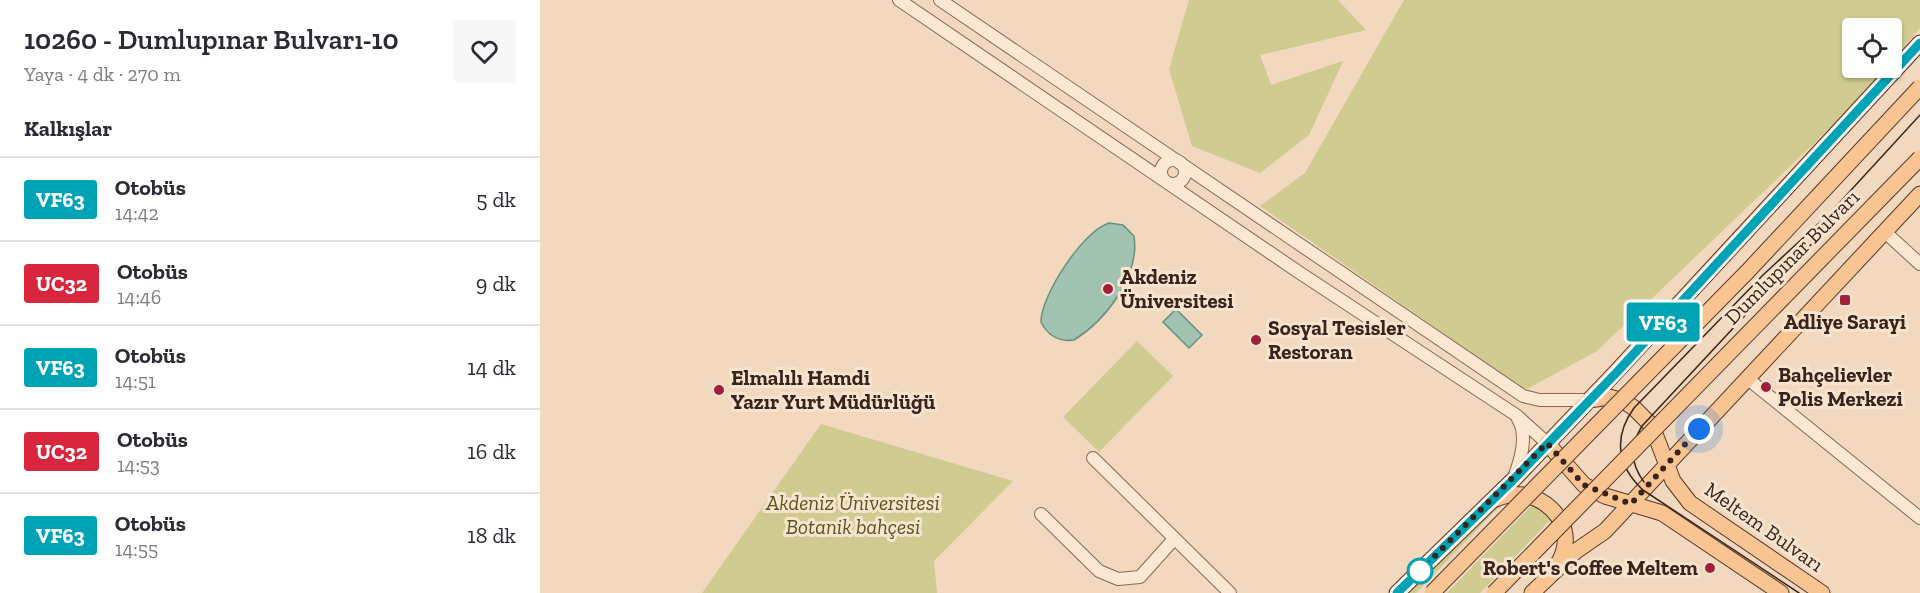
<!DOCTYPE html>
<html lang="tr">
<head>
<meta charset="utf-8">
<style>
	body { margin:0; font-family:"Zilla Slab",serif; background:#f7f7f7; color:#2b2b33; height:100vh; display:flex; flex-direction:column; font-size:22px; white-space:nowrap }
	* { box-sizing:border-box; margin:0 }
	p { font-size:20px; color:#7c7c81 }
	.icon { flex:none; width:33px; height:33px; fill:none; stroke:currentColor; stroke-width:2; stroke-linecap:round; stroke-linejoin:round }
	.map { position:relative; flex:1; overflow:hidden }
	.panel { display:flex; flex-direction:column; background:#fff; width:540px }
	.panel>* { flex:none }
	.badge { padding:0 12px; border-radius:4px; font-size:21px; line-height:39px }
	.fabs { position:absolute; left:1302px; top:18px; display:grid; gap:12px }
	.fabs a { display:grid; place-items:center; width:60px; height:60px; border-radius:6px; background:#fff; box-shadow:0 2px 4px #0004; font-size:30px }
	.you { position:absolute; width:30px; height:30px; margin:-15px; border:4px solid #fff; border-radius:50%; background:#1a73e8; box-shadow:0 0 0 9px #1a73e833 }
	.map>.badge { position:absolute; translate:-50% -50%; box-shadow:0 0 0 3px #fff }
	h2 { padding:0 24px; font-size:22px; line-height:54px }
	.round { display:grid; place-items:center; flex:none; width:63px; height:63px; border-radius:6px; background:#f7f7f7 }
	.overview { display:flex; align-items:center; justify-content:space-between; height:102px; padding:0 24px }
	h1 { font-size:28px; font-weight:600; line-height:45px }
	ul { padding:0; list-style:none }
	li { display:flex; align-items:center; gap:18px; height:84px; padding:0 24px; border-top:2px solid #e1e1e2 }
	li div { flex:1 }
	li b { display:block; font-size:22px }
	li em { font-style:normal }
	li .badge { min-width:66px; font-weight:700; text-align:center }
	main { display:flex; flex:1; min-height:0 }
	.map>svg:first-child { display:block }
	.green { fill:#d0cb91 }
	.water { fill:#a2c2b2; stroke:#68917f; stroke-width:1.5 }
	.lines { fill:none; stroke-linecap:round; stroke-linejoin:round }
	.minor-casing { stroke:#8b6755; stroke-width:14 }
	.major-casing { stroke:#58372a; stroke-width:17 }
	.minor { stroke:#fbe7d2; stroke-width:12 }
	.major { stroke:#f8c492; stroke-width:15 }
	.tram { stroke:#39241b; stroke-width:1.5 }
	.major-bridge-casing { stroke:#58372a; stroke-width:17; stroke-linecap:butt }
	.major-bridge { stroke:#f8c492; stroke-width:15 }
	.line-casing { stroke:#fff; stroke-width:14 }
	.line { stroke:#00a3b4; stroke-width:9 }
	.walk { stroke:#39241b; stroke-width:6; stroke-dasharray:0 10.8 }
	.poi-dot { fill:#9f203a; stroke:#f8e4ce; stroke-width:2 }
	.stop-dot { fill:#fff; stroke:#00a3b4; stroke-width:3 }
	.labels { text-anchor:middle; stroke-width:6; stroke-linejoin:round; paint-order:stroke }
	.street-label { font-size:21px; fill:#39241b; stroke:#f8e4ce }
	.poi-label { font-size:21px; font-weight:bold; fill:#39241b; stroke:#f8e4ce; text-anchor:start }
	.park-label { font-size:21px; font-style:italic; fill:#545720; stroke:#f8e4ce }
</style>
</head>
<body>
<main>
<section class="panel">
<div class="overview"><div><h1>10260 - Dumlupınar Bulvarı-10</h1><p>Yaya · 4 dk · 270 m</p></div><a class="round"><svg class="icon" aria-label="heart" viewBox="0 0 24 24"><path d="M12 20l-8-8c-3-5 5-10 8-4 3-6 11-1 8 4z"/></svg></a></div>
<h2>Kalkışlar</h2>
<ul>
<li><span class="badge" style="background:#00a3b4;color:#fff">VF63</span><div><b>Otobüs</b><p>14:42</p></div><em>5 dk</em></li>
<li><span class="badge" style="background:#d7263d;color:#fff">UC32</span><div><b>Otobüs</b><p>14:46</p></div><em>9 dk</em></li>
<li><span class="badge" style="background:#00a3b4;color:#fff">VF63</span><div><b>Otobüs</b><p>14:51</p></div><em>14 dk</em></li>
<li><span class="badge" style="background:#d7263d;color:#fff">UC32</span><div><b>Otobüs</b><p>14:53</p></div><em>16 dk</em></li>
<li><span class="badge" style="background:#00a3b4;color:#fff">VF63</span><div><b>Otobüs</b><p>14:55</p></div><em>18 dk</em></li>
</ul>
</section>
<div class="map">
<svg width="1380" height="593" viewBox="0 0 1380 593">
	<rect width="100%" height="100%" fill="#f1d8be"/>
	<path class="green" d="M649,0H798L826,30L720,55L731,85L803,61L769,135L720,173L652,146L629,69Z
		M864,0H1380V28L1352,61V28H1312V68H1346L1311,108L1057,351L985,390L720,206L765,173Z
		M597,341L633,376L559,452L523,417Z
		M281,424L473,481L394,561L397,593H162Z
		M990,466L992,473L876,593H866Z
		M996,501L1014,516L940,593H907Z"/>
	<path class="water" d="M569,223L583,225L594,236C600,276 566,320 534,340C519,342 508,336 501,322C501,295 543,231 569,223Z
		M636,309L662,335L649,348L623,322Z"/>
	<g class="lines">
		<defs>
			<path id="minor" d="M359,0L760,273L976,415L1007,443
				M400,0L983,396L1000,400H1049
				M621 172a12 12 0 1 1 24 0a12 12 0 1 1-24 0Z
				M1345,232L1380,264
				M1208,379L1380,518
				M553,458L690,593
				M974,477C981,460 988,434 978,419
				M501,514L559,571L578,579L600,577L634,539"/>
			<path id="major" d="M1049,400L1069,397L1084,401L1094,408L1112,426L1133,481L1150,503L1282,593
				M1007,443L1044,485L1065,496L1122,513L1241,593
				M956,499C996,480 1045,524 1017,565
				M857,593L973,480L1076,372L1380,43
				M992,593L1036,551L1065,531L1380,194"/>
		</defs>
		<use href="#minor" class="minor-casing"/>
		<use href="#major" class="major-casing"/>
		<use href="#minor" class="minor"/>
		<use href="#major" class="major"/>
		<path class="tram" d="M1104,482C1090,463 1090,446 1102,426L1293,221
			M1259,593L1103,490C1077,466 1073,437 1094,408L1223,275L1290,213L1380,115"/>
		<defs>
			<path id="major-bridge" d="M892,593L1208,271L1380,87
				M954,593L1380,158"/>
		</defs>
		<use href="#major-bridge" class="major-bridge-casing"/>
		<use href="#major-bridge" class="major-bridge"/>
	</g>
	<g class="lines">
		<defs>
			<path id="line" d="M857,593L973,480L1077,372L1380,43"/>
		</defs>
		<use href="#line" class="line-casing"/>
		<use href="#line" class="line"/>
		<path class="walk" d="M880,571L1007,443L1044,485L1091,504L1159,429"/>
	</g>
	<g class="poi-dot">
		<circle cx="568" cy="289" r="6"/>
		<rect x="1299" y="294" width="12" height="12" rx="3"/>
		<circle cx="716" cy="340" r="6"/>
		<circle cx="1226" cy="387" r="6"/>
		<circle cx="179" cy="390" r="6"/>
		<circle cx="1170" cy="568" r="6"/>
	</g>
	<circle class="stop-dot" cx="880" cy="571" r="12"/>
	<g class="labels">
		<g class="street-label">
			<text transform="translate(1252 257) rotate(-45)" y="7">Dumlupınar Bulvarı</text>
			<text transform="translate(1224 527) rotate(35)" y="7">Meltem Bulvarı</text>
		</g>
		<g class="poi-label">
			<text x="580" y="284">Akdeniz<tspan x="580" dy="24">Üniversitesi</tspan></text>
			<text x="1305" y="329" text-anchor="middle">Adliye Sarayi</text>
			<text x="728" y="335">Sosyal Tesisler<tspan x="728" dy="24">Restoran</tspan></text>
			<text x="1238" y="382">Bahçelievler<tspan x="1238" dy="24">Polis Merkezi</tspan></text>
			<text x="191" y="385">Elmalılı Hamdi<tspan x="191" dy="24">Yazır Yurt Müdürlüğü</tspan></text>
			<text x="1158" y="575" text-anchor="end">Robert's Coffee Meltem</text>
		</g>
		<g class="park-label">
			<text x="313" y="510">Akdeniz Üniversitesi<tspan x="313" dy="24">Botanik bahçesi</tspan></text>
		</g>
	</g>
</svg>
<div class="fabs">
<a><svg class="icon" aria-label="locate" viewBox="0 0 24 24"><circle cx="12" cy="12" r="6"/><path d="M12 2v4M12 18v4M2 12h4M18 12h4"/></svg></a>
</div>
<div class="you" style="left:1159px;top:429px"></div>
<b class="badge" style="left:1123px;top:322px;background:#00a3b4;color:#fff">VF63</b>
</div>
</main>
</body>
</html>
